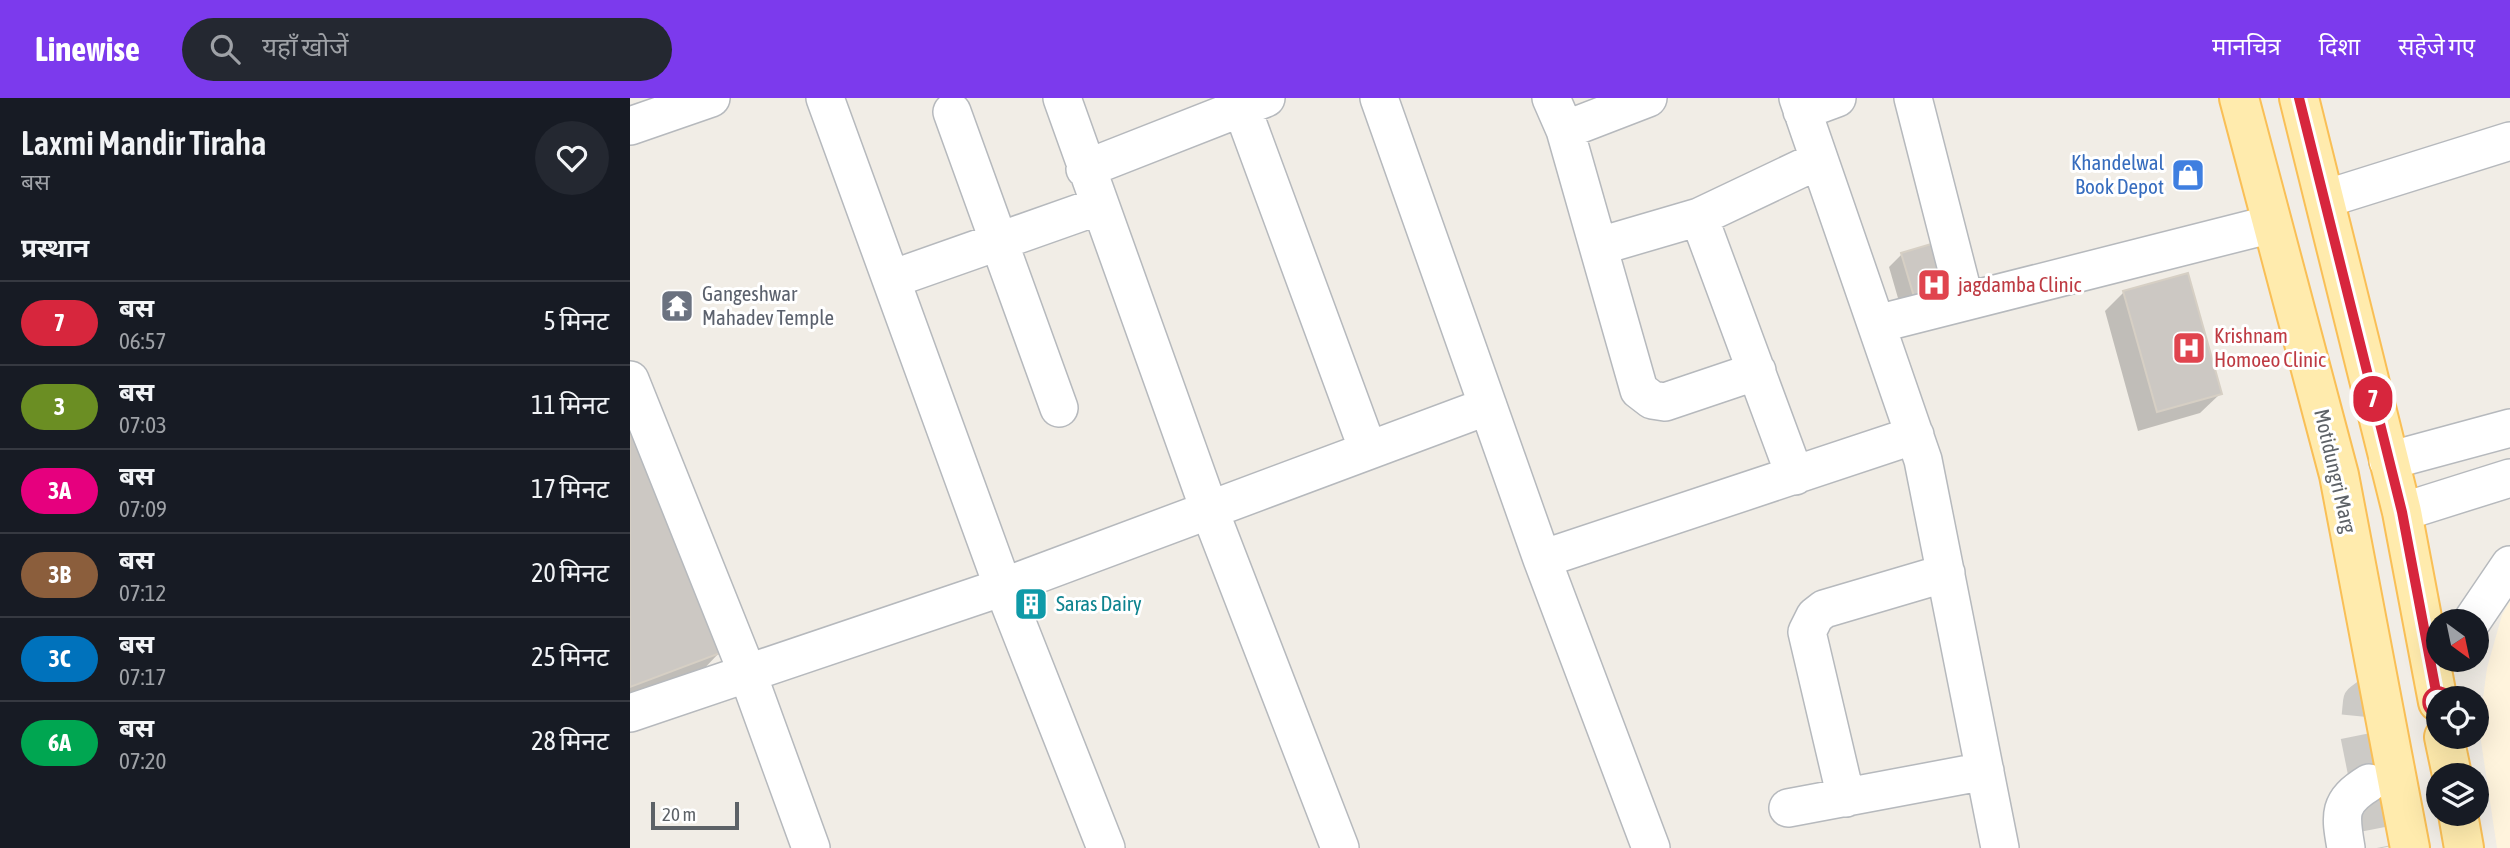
<!DOCTYPE html>
<html lang="hi">
<head>
<meta charset="utf-8">
<style>
	body { margin:0; font-family:"Asap Condensed","Noto Sans Devanagari",sans-serif; background:#242831; color:#f1f3f6; height:100vh; display:flex; flex-direction:column; font-size:26px; white-space:nowrap }
	* { box-sizing:border-box; margin:0 }
	p { font-size:23px; color:#9ea1a6 }
	.icon { flex:none; width:38px; height:38px; fill:none; stroke:currentColor; stroke-width:2; stroke-linecap:round; stroke-linejoin:round }
	.map { position:relative; flex:1; overflow:hidden }
	.drawer { display:flex; flex-direction:column; background:#171b24; width:630px }
	.drawer>* { flex:none }
	.badge { padding:0 14px; border-radius:23px; font-size:24px; line-height:46px }
	.needle { width:46px; rotate:147deg }
	.buttons { position:absolute; left:1796px; top:511px; display:grid; gap:14px }
	.buttons a { display:grid; place-items:center; width:63px; height:63px; border-radius:50%; background:#171b24; box-shadow:0 7px 28px #0002; font-size:35px }
	.scale { position:absolute; left:21px; bottom:18px; width:88px; box-sizing:border-box; padding-left:7px; border:4px solid #5d6267; border-top:0; font-size:19px; line-height:24px; white-space:nowrap; color:#5d6267; -webkit-text-stroke:5px #fff; paint-order:stroke }
	.map>.badge { position:absolute; translate:-50% -50%; box-shadow:0 0 0 4px #fff }
	h2 { padding:0 21px; font-size:26px; line-height:63px }
	.round { display:grid; place-items:center; flex:none; width:74px; height:74px; border-radius:37px; background:#242831 }
	.headline { display:flex; align-items:center; justify-content:space-between; height:119px; padding:0 21px }
	h1 { font-size:33px; font-weight:600; line-height:52px }
	ul { padding:0; list-style:none }
	li { display:flex; align-items:center; gap:21px; height:84px; padding:0 21px; border-top:2px solid #363941 }
	li div { flex:1 }
	li b { display:block; font-size:26px }
	li em { font-style:normal }
	li .badge { min-width:77px; font-weight:700; text-align:center }
	header { display:flex; align-items:center; gap:42px; box-sizing:border-box; height:98px; padding:0 35px; background:#7c3aed; color:#fff }
	header strong { font-size:33px }
	nav { display:flex; gap:38px; margin-inline-start:auto; font-size:24px }
	.search { width:490px; height:63px; background:#242831; display:flex; align-items:center; gap:18px; box-sizing:border-box; padding:0 24px; border-radius:38px; color:#9ea1a6; font-size:26px }
	main { display:flex; flex:1; min-height:0 }
	.map>svg:first-child { display:block }
	.commercial { fill:#fff4dd }
	.shadow { fill:#0003 }
	.building { fill:#ccc8c3; stroke:#d6cfc4; stroke-width:2 }
	.lines { fill:none; stroke-linecap:round; stroke-linejoin:round }
	.major-tunnel { stroke:#cccac6; stroke-width:38; stroke-dasharray:38 19; stroke-linecap:butt }
	.minor-casing { stroke:#b6b9bd; stroke-width:40 }
	.major-casing { stroke:#f9bf56; stroke-width:42 }
	.minor { stroke:#fff; stroke-width:37 }
	.major { stroke:#ffebad; stroke-width:38 }
	.line-casing { stroke:#fff; stroke-width:16 }
	.line { stroke:#d7263d; stroke-width:10 }
	.stop-dot { fill:#fff; stroke:#d7263d; stroke-width:3.5 }
	.labels { text-anchor:middle; stroke-width:6; stroke-linejoin:round; paint-order:stroke }
	.shop-label { font-size:21px; fill:#366cbe; stroke:#fff; text-anchor:end }
	.health-label { font-size:21px; fill:#be3a42; stroke:#fff; text-anchor:start }
	.worship-label { font-size:21px; fill:#5b616d; stroke:#fff; text-anchor:start }
	.street-label { font-size:21px; fill:#5d6267; stroke:#fff }
	.culture-label { font-size:21px; fill:#0d838f; stroke:#fff; text-anchor:start }
</style>
</head>
<body>
<header>
<strong>Linewise</strong>
<div class="search"><svg class="icon" aria-label="search" viewBox="0 0 24 24"><circle cx="10" cy="10" r="6"/><path d="M15 15l6 6"/></svg>यहाँ खोजें</div>
<nav><a>मानचित्र</a><a>दिशा</a><a>सहेजे गए</a></nav>
</header>
<main>
<section class="drawer">
<div class="headline"><div><h1>Laxmi Mandir Tiraha</h1><p>बस</p></div><a class="round"><svg class="icon" aria-label="heart" viewBox="0 0 24 24"><path d="M12 20l-8-8c-3-5 5-10 8-4 3-6 11-1 8 4z"/></svg></a></div>
<h2>प्रस्थान</h2>
<ul>
<li><span class="badge" style="background:#d7263d;color:#fff">7</span><div><b>बस</b><p>06:57</p></div><em>5 मिनट</em></li>
<li><span class="badge" style="background:#6b8e23;color:#fff">3</span><div><b>बस</b><p>07:03</p></div><em>11 मिनट</em></li>
<li><span class="badge" style="background:#e6007e;color:#fff">3A</span><div><b>बस</b><p>07:09</p></div><em>17 मिनट</em></li>
<li><span class="badge" style="background:#8b5e3c;color:#fff">3B</span><div><b>बस</b><p>07:12</p></div><em>20 मिनट</em></li>
<li><span class="badge" style="background:#0072bc;color:#fff">3C</span><div><b>बस</b><p>07:17</p></div><em>25 मिनट</em></li>
<li><span class="badge" style="background:#00a651;color:#fff">6A</span><div><b>बस</b><p>07:20</p></div><em>28 मिनट</em></li>
</ul>
</section>
<div class="map">
<svg width="1880" height="750" viewBox="0 0 1880 750">
	<rect width="100%" height="100%" fill="#f1ede6"/>
	<path class="commercial" d="M1880,503V750H1867L1849,630L1857,570L1872,517Z"/>
	<path class="shadow" d="M1272,156L1319,191L1272,214L1259,169Z
		M1494,194L1590,296L1570,315L1508,333L1475,213Z
		M0,326L91,553L67,578L0,603Z"/>
	<path class="building" d="M1308,144L1321,192L1285,202L1271,155Z
		M1558,175L1592,296L1527,314L1493,193Z
		M0,324L93,554L0,589Z
		M407,494L413,511L394,513L390,500Z"/>
	<g class="lines">
		<path class="major-tunnel" d="M1751,590L1732,604L1729,635L1752,750"/>
		<defs>
			<path id="minor" d="M195,0L373,489L476,750
				M432,0L579,411L710,750
				M749,0L912,461L1021,750
				M921,0L935,32L1018,0
				M1168,0L1293,362L1370,750
				M1283,0L1335,203
				M612,10L738,352
				M1172,13L1207,0
				M322,14L429,310
				M0,28L81,0
				M935,32L1009,292L1022,302L1035,304L1127,273
				M455,71L636,0
				M1695,101L1880,43
				M1069,119L1165,378
				M970,148L1069,119L1189,62
				M262,181L469,108
				M1247,226L1642,126
				M0,282L117,574L181,750
				M1758,363L1880,330
				M1772,414L1880,380
				M912,461L1285,337
				M1842,523L1880,467
				M0,615L373,489L858,308
				M1216,700L1177,534L1185,518L1194,511L1316,475
				M1158,710L1355,673
				M1716,750C1710,716 1708,704 1739,685"/>
			<path id="major" d="M1609,0L1709,377L1780,750
				M1669,0L1772,414L1808,604
				M1814,639L1822,677
				M1828,716L1834,750"/>
		</defs>
		<use href="#minor" class="minor-casing"/>
		<use href="#major" class="major-casing"/>
		<use href="#minor" class="minor"/>
		<use href="#major" class="major"/>
	</g>
	<g class="lines">
		<defs>
			<path id="line" d="M1669,0L1772,414L1808,604"/>
		</defs>
		<use href="#line" class="line-casing"/>
		<use href="#line" class="line"/>
	</g>
	<defs>
		<symbol id="shop-square" viewBox="-11 -11 22 22"><rect x="-9" y="-9" width="18" height="18" rx="4" fill="#3f7fe0" stroke="#fff"/><path d="M-5-2.5h2.3a2.7 3.5 0 0 1 5.4 0H5L5.5 6h-11ZM-1.5-2.5h3a1.5 2.3 0 0 0-3 0Z" fill="#fff"/></symbol>
		<symbol id="hospital-square" viewBox="-11 -11 22 22"><rect x="-9" y="-9" width="18" height="18" rx="4" fill="#e0444e" stroke="#fff"/><path d="M-5-5h3v3.5h4V-5h3V5h-3V1.5h-4V5h-3Z" fill="#fff"/></symbol>
		<symbol id="temple-square" viewBox="-11 -11 22 22"><rect x="-9" y="-9" width="18" height="18" rx="4" fill="#6b7280" stroke="#fff"/><path d="M0-6L5-2H3V0L6.5 2.5H4V6H1.5V3h-3V6H-4V2.5H-6.5L-3 0V-2H-5Z" fill="#fff"/></symbol>
		<symbol id="building-square" viewBox="-11 -11 22 22"><rect x="-9" y="-9" width="18" height="18" rx="4" fill="#0f9aa8" stroke="#fff"/><path d="M-4-6H4V6H1V3H-1V6H-4ZM-2.5-4.3h1.7v1.8h-1.7ZM.8-4.3h1.7v1.8H.8ZM-2.5-1h1.7V.8h-1.7ZM.8-1h1.7V.8H.8Z" fill="#fff"/></symbol>
	</defs>
	<g fill-rule="evenodd">
		<use href="#shop-square" x="1539" y="58" width="38" height="38"/>
		<use href="#hospital-square" x="1285" y="168" width="38" height="38"/>
		<use href="#temple-square" x="28" y="189" width="38" height="38"/>
		<use href="#hospital-square" x="1540" y="231" width="38" height="38"/>
		<use href="#building-square" x="382" y="487" width="38" height="38"/>
	</g>
	<circle class="stop-dot" cx="1808" cy="604" r="14"/>
	<g class="labels">
		<g class="shop-label">
			<text x="1534" y="72">Khandelwal<tspan x="1534" dy="24">Book Depot</tspan></text>
		</g>
		<g class="health-label">
			<text x="1328" y="194">jagdamba Clinic</text>
			<text x="1584" y="245">Krishnam<tspan x="1584" dy="24">Homoeo Clinic</tspan></text>
		</g>
		<g class="worship-label">
			<text x="72" y="203">Gangeshwar<tspan x="72" dy="24">Mahadev Temple</tspan></text>
		</g>
		<g class="street-label">
			<text transform="translate(1705 373) rotate(77)" y="7">Motidungri Marg</text>
		</g>
		<g class="culture-label">
			<text x="426" y="513">Saras Dairy</text>
		</g>
	</g>
</svg>
<div class="buttons">
<a><svg class="needle" viewBox="-14 -14 28 28"><path d="M0-13l5 13h-10z" fill="#e53935"/><path d="M0 13l5-13h-10z" fill="#9ea1a6"/></svg></a>
<a><svg class="icon" aria-label="locate" viewBox="0 0 24 24"><circle cx="12" cy="12" r="6"/><path d="M12 2v4M12 18v4M2 12h4M18 12h4"/></svg></a>
<a><svg class="icon" aria-label="layers" viewBox="0 0 24 24"><path d="M12 4l9 5-9 5-9-5zM3 14l9 5 9-5"/></svg></a>
</div>
<div class="scale">20 m</div>
<b class="badge" style="left:1743px;top:301px;background:#d7263d;color:#fff">7</b>
</div>
</main>
</body>
</html>
